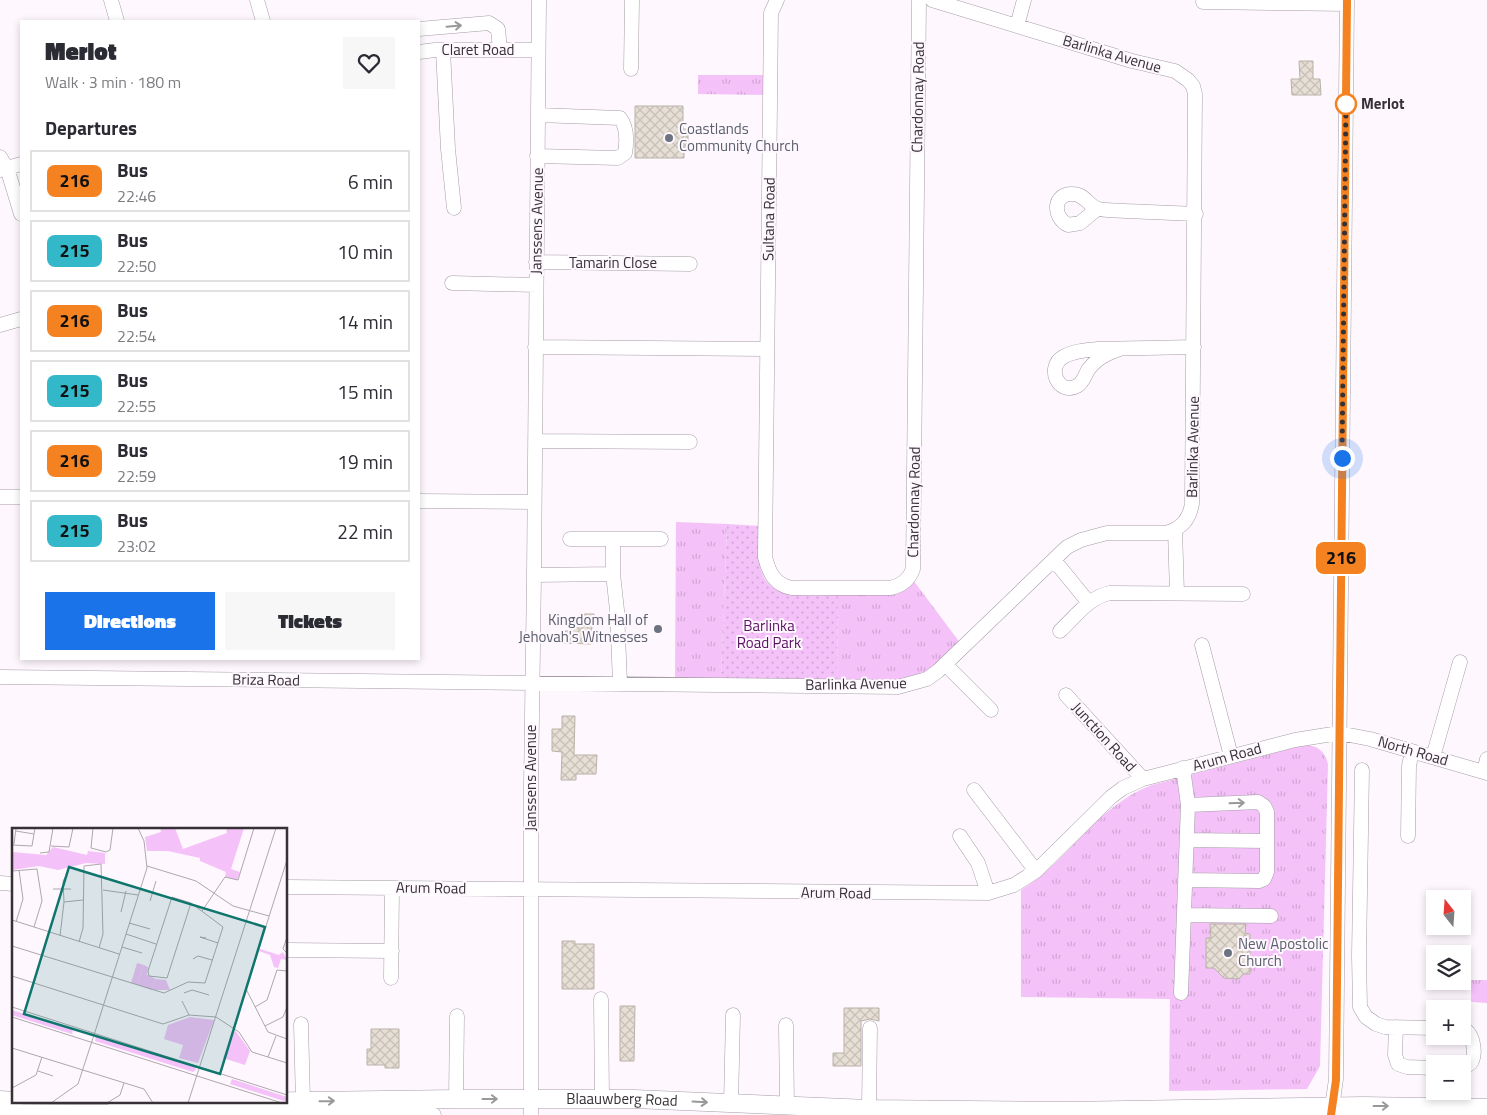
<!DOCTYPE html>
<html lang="en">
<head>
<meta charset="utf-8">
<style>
	body { margin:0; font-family:"Titillium Web",sans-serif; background:#f7f7f7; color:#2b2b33; height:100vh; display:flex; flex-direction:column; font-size:19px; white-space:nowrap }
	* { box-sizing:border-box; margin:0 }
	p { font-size:16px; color:#7c7c81 }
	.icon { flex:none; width:28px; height:28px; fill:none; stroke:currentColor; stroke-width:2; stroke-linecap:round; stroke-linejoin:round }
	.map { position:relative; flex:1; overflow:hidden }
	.drawer { position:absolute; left:20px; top:20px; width:400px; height:640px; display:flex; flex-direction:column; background:#fff; border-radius:0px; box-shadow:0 2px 8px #0003 }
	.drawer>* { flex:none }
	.badge { padding:0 10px; border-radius:8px; font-size:18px; line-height:32px }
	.needle { width:32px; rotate:343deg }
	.buttons { position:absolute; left:1426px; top:890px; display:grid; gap:10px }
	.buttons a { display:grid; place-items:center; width:45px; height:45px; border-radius:0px; background:#fff; box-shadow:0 2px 8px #0003; font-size:25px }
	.you { position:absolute; width:25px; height:25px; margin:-12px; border:4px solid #fff; border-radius:50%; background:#1a73e8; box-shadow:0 0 0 8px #1a73e833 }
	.map>.badge { position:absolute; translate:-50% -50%; box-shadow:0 0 0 2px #fff }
	h2 { padding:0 25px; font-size:19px; line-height:45px }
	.round { display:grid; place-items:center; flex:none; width:52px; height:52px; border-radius:0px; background:#f7f7f7 }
	.headline { display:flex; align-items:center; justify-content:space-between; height:85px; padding:0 25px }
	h1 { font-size:24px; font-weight:800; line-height:38px }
	.action { display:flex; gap:10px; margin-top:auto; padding:10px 25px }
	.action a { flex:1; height:58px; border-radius:0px; background:#1a73e8; color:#fff; font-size:20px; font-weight:800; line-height:58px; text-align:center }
	.action a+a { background:#f7f7f7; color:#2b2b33 }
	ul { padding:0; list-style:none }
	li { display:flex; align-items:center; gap:15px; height:62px; margin:0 10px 8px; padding:0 15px; border:2px solid #e1e1e2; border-radius:0px }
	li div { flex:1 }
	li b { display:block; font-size:19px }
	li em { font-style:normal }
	li .badge { min-width:55px; font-weight:700; text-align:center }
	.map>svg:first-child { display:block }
	.grass { fill:url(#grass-tufts) }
	.park { fill:url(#park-dots) }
	.building { fill:url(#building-cross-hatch); stroke:#b9b2a8 }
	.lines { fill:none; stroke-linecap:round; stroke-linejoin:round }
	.minor-casing { stroke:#a59ca6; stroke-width:15 }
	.major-casing { stroke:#a59ca6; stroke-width:19 }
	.minor { stroke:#fff; stroke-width:14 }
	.major { stroke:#fff; stroke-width:18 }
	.oneway { stroke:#9a989a }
	.line-casing { stroke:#fff; stroke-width:11 }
	.line { stroke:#f58220; stroke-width:8 }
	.walk { stroke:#353135; stroke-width:5; stroke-dasharray:0 9 }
	.stop-dot { fill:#fff; stroke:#f58220; stroke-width:2.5 }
	.worship-dot { fill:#6b7280; stroke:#fef7fe; stroke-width:2 }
	.labels { text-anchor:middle; stroke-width:4; stroke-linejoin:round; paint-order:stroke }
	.street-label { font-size:15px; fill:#353135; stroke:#fef7fe }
	.stop-label { font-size:15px; font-weight:bold; fill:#353135; stroke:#fef7fe; text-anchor:start }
	.worship-label { font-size:15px; fill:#5b616d; stroke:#fef7fe; text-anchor:start }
	.park-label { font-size:15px; fill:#5c1164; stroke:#fef7fe }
	.inset-road { fill:none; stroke:#aea8ae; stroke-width:1 }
	.view { fill:#0f766e; fill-opacity:0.15; stroke:#0f766e; stroke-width:2.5 }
	.inset-edge { fill:none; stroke:#353135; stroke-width:2.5 }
</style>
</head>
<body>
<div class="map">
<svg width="1487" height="1115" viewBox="0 0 1487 1115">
	<defs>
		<pattern id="grass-tufts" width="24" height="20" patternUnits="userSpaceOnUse" patternTransform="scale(1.25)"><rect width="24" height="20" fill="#f4c1f8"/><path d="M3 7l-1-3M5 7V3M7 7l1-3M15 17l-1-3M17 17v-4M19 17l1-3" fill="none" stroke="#d2a6d5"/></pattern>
		<pattern id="park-dots" width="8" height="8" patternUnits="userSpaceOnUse" patternTransform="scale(1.25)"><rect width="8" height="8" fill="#f4c1f8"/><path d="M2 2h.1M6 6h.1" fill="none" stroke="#d2a6d5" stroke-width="1.8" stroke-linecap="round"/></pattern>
		<pattern id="building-cross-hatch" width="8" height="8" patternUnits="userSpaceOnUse" patternTransform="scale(1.25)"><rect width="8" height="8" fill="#e7dfd5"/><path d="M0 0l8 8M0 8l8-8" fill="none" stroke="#c7c0b7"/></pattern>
	</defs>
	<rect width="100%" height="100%" fill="#fef7fe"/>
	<path class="grass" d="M698,75H764V95L698,94Z
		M676,522L727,524L721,678H675Z
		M913,580L961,644C950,653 938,666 925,673C899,686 865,680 837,680L838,595H892L900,592Z
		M1304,745C1317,745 1325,751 1328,764L1320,1066L1307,1089L1169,1091L1170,999L1021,997V890C1069,861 1097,805 1152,785Z
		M1471,980H1487V1003L1471,1002Z"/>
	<path class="park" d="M727,524L760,526C760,539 759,552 760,565C765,602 811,595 838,595L837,680L721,678Z"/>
	<path class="building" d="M1299,61H1313V79H1320L1321,95H1292L1291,79H1300Z
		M635,106H683V129H688V147H684V158H635Z
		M581,614H594V625H592L591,644L564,643L565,631H572V620H581Z
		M562,716H575L574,755H597L596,774H576V780H561L562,752L552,751V729H562Z
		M1210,924H1246L1245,933L1250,934V974H1243L1239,979L1224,978L1214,968H1206V938H1211Z
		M562,941H575V944H594V989H562Z
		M620,1006H635L634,1061H620Z
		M844,1008H879V1021L870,1019L861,1021V1066H833V1053H844Z
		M371,1029H399V1068H385V1065H367V1049H371Z"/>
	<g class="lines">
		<defs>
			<path id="minor" d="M111,0L117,21
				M257,0L263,21
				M777,0L771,13L765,557C769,573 775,585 792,588H890C901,586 909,580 913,569L919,0
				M1203,2L1347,4
				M1017,26L1024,0
				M419,29L489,23L498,29L500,49
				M443,50L448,149L454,208
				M419,52L435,50H538
				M631,69L632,0
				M537,156L618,158L625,153C627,141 627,127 620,118L538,115
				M0,157L7,168L21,214
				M0,170L21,164
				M1097,209L1080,223L1068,225C1052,217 1053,193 1073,194C1085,194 1089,207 1099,209C1107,211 1118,210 1126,211C1149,212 1172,213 1196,214
				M536,262L690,264
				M452,283L536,285
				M0,325L21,319
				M535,347L767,349
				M1120,349C1106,354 1097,358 1088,370C1085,375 1083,383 1077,386C1058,396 1046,367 1063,357C1073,351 1086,350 1097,349L1194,347
				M535,441L690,442
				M0,497H21
				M419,501L534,502
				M1175,530L1177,593
				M570,539H613
				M1054,560L1089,603
				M613,574L617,610L620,683
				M534,575L613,574V539H661
				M1060,631C1075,617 1089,597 1110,593L1243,594
				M1202,645L1231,756
				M945,664L991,710
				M0,677L898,687L927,679L938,671L1067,547L1081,540L1107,533H1166C1182,528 1189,520 1192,504L1195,94L1193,86L1188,80L1175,71L1132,61L932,0
				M1066,695L1143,779
				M1433,757L1460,662
				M1362,770L1359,955L1360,1007L1366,1017L1376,1024L1385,1027L1435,1028
				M1484,772L1487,759
				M974,790L1036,871
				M960,836L978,863L988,893
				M1408,836L1409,766L1412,751
				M1187,840L1267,841
				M1185,880L1259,881L1264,879L1267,872V812L1264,806L1258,802L1188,805
				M0,883L14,884
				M286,887L988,893L1014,885L1036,871L1111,797L1123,788L1143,779L1295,740L1339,733L1370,739L1487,773
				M1184,915L1271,916
				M286,950L392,951
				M391,978L392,888
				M1181,993L1188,805L1183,768
				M601,999L602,1099
				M301,1024L303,1102
				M786,1025L787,1107
				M1396,1027L1395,1055L1398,1064L1407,1067L1435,1068
				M1462,1029C1473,1031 1476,1052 1472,1061C1470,1065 1466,1066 1462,1068
				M456,1099L457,1016
				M731,1104L733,1015
				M869,1109L870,1028
				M0,1111L434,1115
				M531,1115V786L534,575L539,0
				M1331,1115L1336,1079L1347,0"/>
			<g id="major">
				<path d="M0,1100L14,1101"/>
				<path id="s1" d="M116,1101L243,1102L456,1099H634L869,1109L1067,1111L1363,1106L1487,1108"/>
			</g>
		</defs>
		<use href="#minor" class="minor-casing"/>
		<use href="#major" class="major-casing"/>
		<use href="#minor" class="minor"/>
		<use href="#major" class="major"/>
	</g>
	<defs><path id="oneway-shaft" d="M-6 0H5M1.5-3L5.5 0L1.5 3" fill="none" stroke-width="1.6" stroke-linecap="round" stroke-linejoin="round" transform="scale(1.25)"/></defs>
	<g class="oneway">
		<use href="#oneway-shaft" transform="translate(454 26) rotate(-5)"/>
		<use href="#oneway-shaft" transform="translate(1237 803) rotate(-2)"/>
		<use href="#oneway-shaft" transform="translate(490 1099)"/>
		<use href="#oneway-shaft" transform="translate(327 1101) rotate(-1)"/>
		<use href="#oneway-shaft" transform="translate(700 1102) rotate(3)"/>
		<use href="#oneway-shaft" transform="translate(1381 1106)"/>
	</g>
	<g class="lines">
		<defs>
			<path id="line" d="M1331,1115L1336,1080L1347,0"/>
		</defs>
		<use href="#line" class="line-casing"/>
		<use href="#line" class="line"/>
		<path class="walk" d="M1342,458L1346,100V104"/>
	</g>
	<circle class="stop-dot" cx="1346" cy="104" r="10"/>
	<g class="worship-dot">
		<circle cx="669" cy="138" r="5"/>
		<circle cx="658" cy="629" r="5"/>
		<circle cx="1228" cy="953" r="5"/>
	</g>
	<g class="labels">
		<g class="street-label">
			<text x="478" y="55">Claret Road</text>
			<text transform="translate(1112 54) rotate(16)" y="5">Barlinka Avenue</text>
			<text transform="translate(918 97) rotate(-89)" y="5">Chardonnay Road</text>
			<text transform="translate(769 219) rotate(-89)" y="5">Sultana Road</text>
			<text transform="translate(537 221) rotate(-89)" y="5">Janssens Avenue</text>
			<text x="613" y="268">Tamarin Close</text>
			<text transform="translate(1193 447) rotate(-89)" y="5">Barlinka Avenue</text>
			<text transform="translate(914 502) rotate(-89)" y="5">Chardonnay Road</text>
			<text transform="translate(266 680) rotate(1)" y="5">Briza Road</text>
			<text transform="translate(856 684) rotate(-1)" y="5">Barlinka Avenue</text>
			<text transform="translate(1104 737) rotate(48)" y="5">Junction Road</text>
			<text transform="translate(1413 751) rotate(16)" y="5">North Road</text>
			<text transform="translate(1227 757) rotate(-15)" y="5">Arum Road</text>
			<text transform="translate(531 778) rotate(-90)" y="5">Janssens Avenue</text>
			<text transform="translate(431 888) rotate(1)" y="5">Arum Road</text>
			<text transform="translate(836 893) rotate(1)" y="5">Arum Road</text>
			<text dy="5" stroke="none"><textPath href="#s1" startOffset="506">Blaauwberg Road</textPath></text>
		</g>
		<g class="stop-label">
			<text x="1361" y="109">Merlot</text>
		</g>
		<g class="worship-label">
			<text x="679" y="134">Coastlands<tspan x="679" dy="17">Community Church</tspan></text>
			<text x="648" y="625" text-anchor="end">Kingdom Hall of<tspan x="648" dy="17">Jehovah's Witnesses</tspan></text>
			<text x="1238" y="949">New Apostolic<tspan x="1238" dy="17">Church</tspan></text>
		</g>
		<g class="park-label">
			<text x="769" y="631">Barlinka<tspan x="769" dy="17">Road Park</tspan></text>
		</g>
	</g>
	<g transform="translate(12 828)">
		<rect width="275" height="275" fill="#fef7fe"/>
		<path d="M148,0H163L171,21L215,5L214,0H232L219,41L228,44L225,52L213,49L214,44L188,33V30L156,23H135L133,9L149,4ZM41,19L75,27L76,23L93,25V36L74,35L46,42L27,38L0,42V24L34,27ZM125,135L132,137L125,157L119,155ZM144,151L154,152L158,162H140ZM178,189L202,192L186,235L167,230L171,217L152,211L156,197ZM223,202L238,223L233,237L211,230Z" fill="#f4c1f8"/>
		<path d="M248,121L267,127L271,124L275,132L269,131L266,140L262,139L258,127L247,123ZM132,137L136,139L135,147L144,151L140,162L125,157ZM0,182L61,201L60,206L0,187ZM84,208L183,239L184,242L181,244L83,213ZM220,251L275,269V274L218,256Z" fill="#f4c1f8"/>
		<path class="inset-road" d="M81,0L79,20L94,24L98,22L101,0M4,3L22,6M2,16L4,0M0,17L20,18L23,0M39,18L57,19L61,0M28,25L37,24L41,0M275,32L234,161L256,204L275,211M135,38L184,53L221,78L257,88M0,43L25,41L30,73L22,99M41,61H59M91,62L126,67M138,73L144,53M52,74L51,53L54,48M190,83L213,49L226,52L242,0M109,84L114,63M0,92L107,126M4,94L11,71L7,42M117,95L138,101M114,106L144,116M48,108L52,74L71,72M275,109L271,121L275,125M194,110L188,109L206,115M67,114L71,100L72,38L89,36L91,106L87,120M0,118L152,165L176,154L193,155L211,99L179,75L160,69L136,143L137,148L155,150L179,75M110,119L130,125M181,131L186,128L200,132M0,148L151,196L177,187L204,189L227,204L240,224L275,235M172,165L180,162L197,167M170,173L177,187M0,179L275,267M243,179L255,172L265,142L275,143M0,189L270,275M253,198L271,189L275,179M0,220L132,261L141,275M256,229L264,208M26,243L41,248M0,260L24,247L30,229M39,275L66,256L82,207L135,40L132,13L126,0M95,275L108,267L112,255M176,275L264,0"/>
		<path class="view" d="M57,39L253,99L208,246L12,186Z"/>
		<rect width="275" height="275" class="inset-edge"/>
	</g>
</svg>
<div class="buttons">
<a><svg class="needle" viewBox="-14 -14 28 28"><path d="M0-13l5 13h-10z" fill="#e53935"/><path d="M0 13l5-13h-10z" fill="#7c7c81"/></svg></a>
<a><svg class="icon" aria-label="layers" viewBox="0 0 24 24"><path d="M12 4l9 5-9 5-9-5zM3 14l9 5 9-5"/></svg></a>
<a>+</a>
<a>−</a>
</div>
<div class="you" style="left:1342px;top:458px"></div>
<b class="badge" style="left:1341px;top:558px;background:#f58220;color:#111">216</b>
<section class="drawer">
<div class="headline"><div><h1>Merlot</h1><p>Walk · 3 min · 180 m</p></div><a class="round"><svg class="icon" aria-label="heart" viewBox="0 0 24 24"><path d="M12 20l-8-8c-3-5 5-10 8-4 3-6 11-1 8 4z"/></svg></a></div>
<h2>Departures</h2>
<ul>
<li><span class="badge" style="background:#f58220;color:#111">216</span><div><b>Bus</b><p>22:46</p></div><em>6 min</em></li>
<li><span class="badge" style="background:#32b8c9;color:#111">215</span><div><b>Bus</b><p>22:50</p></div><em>10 min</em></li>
<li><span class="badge" style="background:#f58220;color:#111">216</span><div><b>Bus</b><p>22:54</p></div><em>14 min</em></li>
<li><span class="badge" style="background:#32b8c9;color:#111">215</span><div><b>Bus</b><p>22:55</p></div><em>15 min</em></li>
<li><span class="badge" style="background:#f58220;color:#111">216</span><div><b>Bus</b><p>22:59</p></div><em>19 min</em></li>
<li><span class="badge" style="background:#32b8c9;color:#111">215</span><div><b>Bus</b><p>23:02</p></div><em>22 min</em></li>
</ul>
<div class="action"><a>Directions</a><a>Tickets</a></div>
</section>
</div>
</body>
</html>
